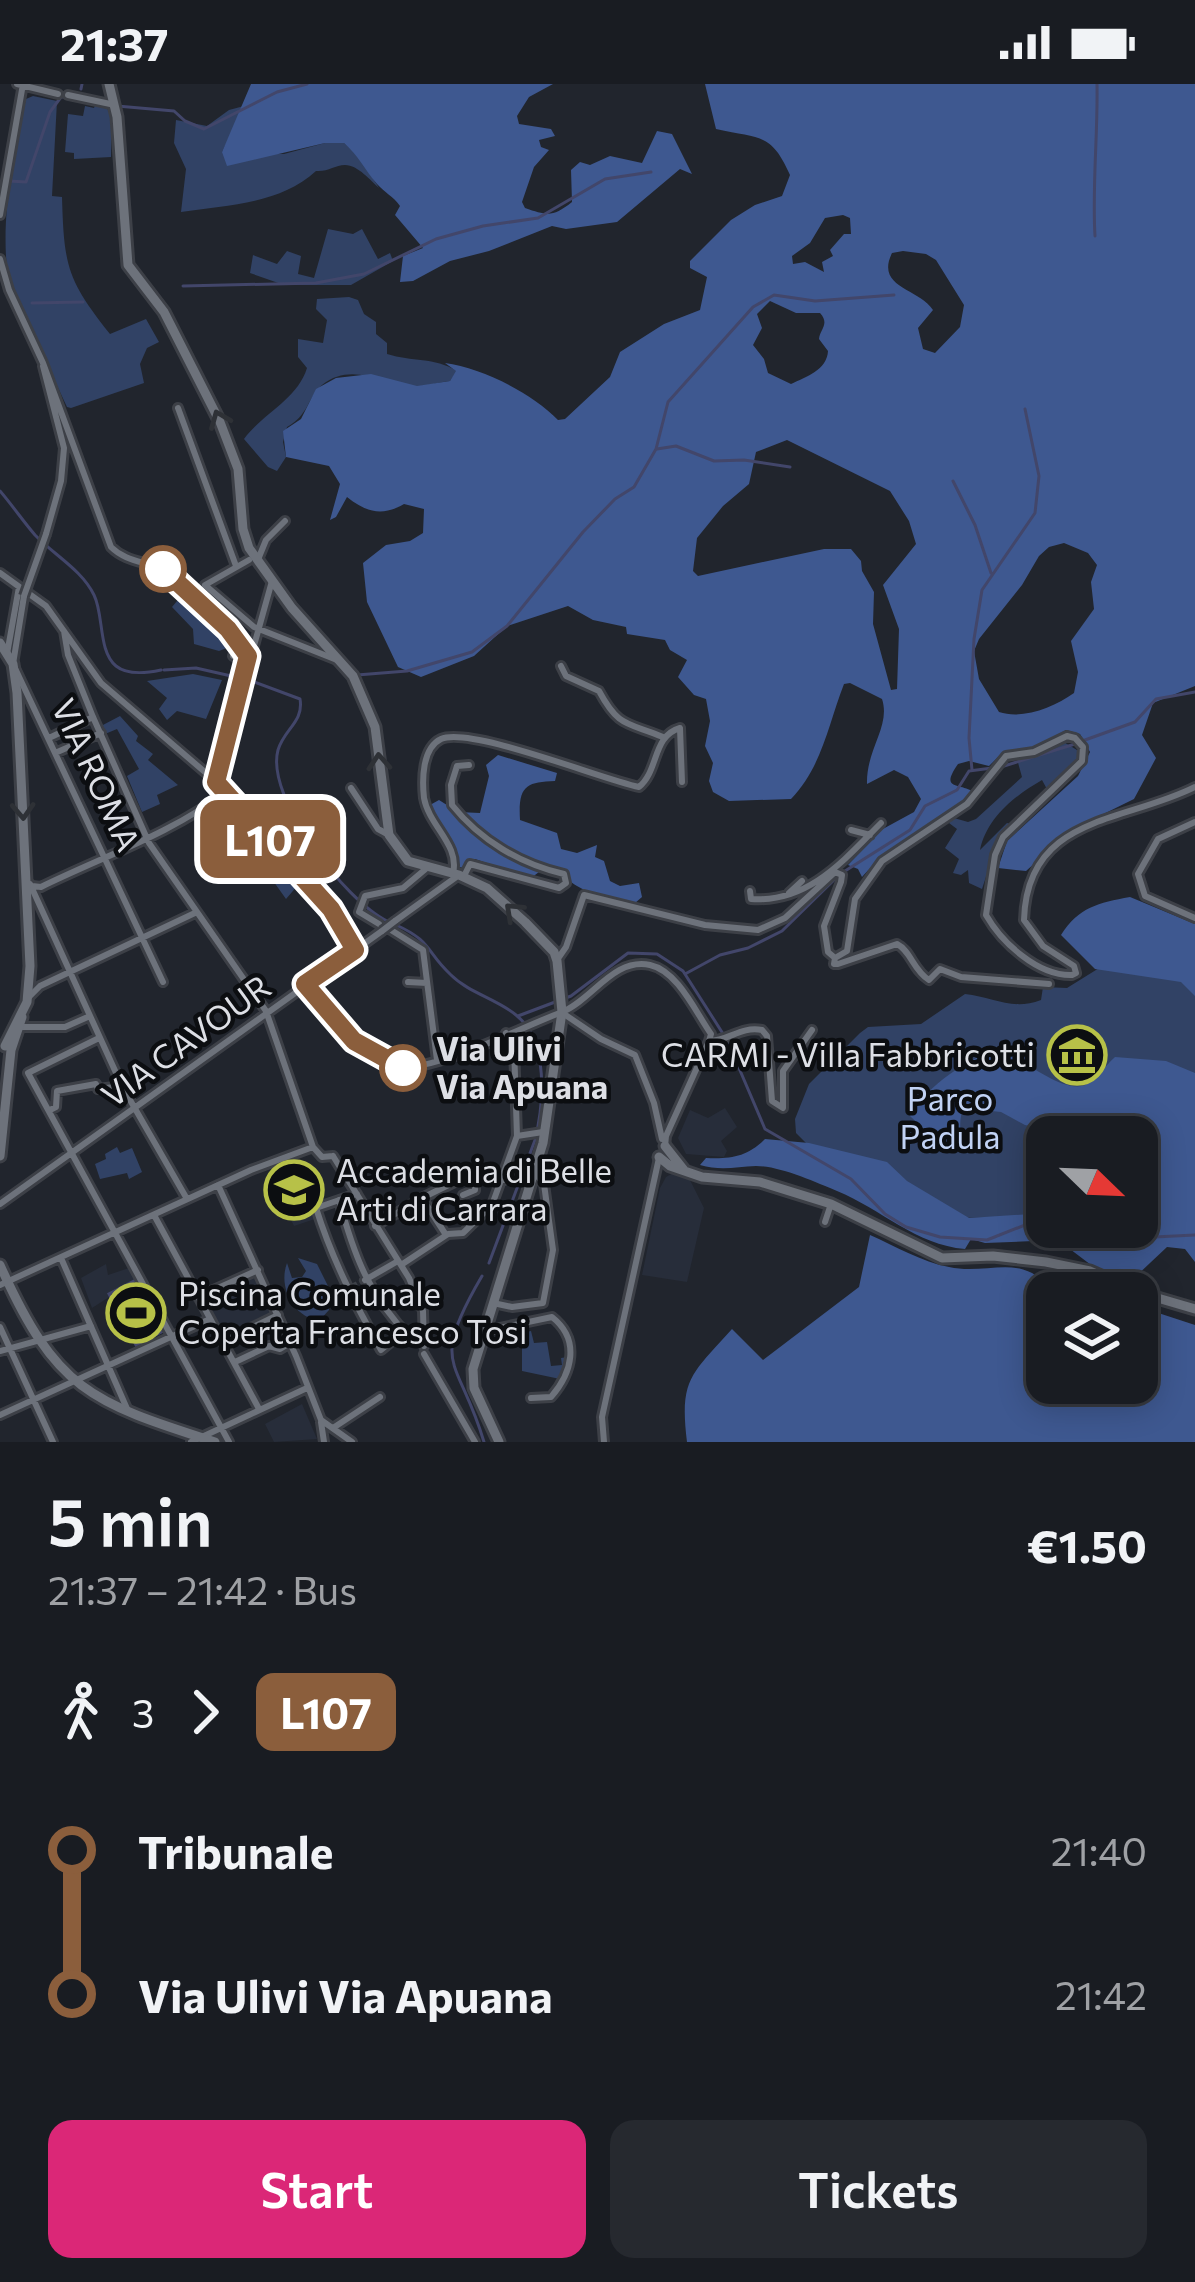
<!DOCTYPE html>
<html lang="en">
<head>
<meta charset="utf-8">
<style>
	body { margin:0; font-family:Commissioner,sans-serif; background:#26292f; color:#f1f3f6; height:100vh; display:flex; flex-direction:column; font-size:45px; white-space:nowrap }
	* { box-sizing:border-box; margin:0 }
	p { font-size:39px; color:#9fa1a5 }
	.icon { flex:none; width:66px; height:66px; fill:none; stroke:currentColor; stroke-width:2; stroke-linecap:round; stroke-linejoin:round }
	.map { position:relative; height:1358px; overflow:hidden }
	.sheet { display:flex; flex-direction:column; background:#191c22; flex:1 }
	.sheet>* { flex:none }
	.badge { padding:0 24px; border-radius:18px; font-size:42px; line-height:78px }
	.needle { width:78px; rotate:113deg }
	.tools { position:absolute; left:1026px; top:1032px; display:grid; gap:24px }
	.tools a { display:grid; place-items:center; width:132px; height:132px; border-radius:24px; background:#191c22; box-shadow:0 6px 30px #0003,0 0 0 3px #373a40; font-size:60px }
	.map>.badge { position:absolute; translate:-50% -50%; box-shadow:0 0 0 6px #fff }
	.legs { display:flex; align-items:center; gap:18px; height:132px; padding:0 48px; font-size:39px }
	.legs p { margin-inline-start:auto }
	.head { display:flex; align-items:center; justify-content:space-between; height:204px; padding:0 48px }
	h1 { font-size:66px; font-weight:600; line-height:90px }
	.action { display:flex; gap:24px; margin-top:auto; padding:24px 48px }
	.action a { flex:1; height:138px; border-radius:24px; background:#db2777; color:#fff; font-size:48px; font-weight:600; line-height:138px; text-align:center }
	.action a+a { background:#26292f; color:#f1f3f6 }
	ul { padding:0 48px; list-style:none }
	li { display:flex; align-items:center; gap:42px; height:144px; font-size:45px }
	li i { display:grid; place-items:center; width:18px; height:100%; margin:0 15px; background:currentColor }
	li i::after { content:''; width:30px; height:30px; margin:-15px; border:9px solid; border-radius:50%; background:#191c22 }
	li p { margin-inline-start:auto }
	li:first-child i { background:linear-gradient(#0000 50%,currentColor 0) }
	li:last-child i { background:linear-gradient(currentColor 50%,#0000 0) }
	.status { display:flex; justify-content:space-between; align-items:center; height:84px; padding:0 60px; background:#191c22; direction:ltr }
	.status svg { height:33px; fill:currentColor }
	.map>svg:first-child { display:block }
	.built { fill:#272d3a }
	.green { fill:#314265 }
	.forest { fill:#3e5890; fill-rule:evenodd }
	.water { fill:#000435; stroke:#42466a; stroke-width:3 }
	.lines { fill:none; stroke-linecap:round; stroke-linejoin:round }
	.stream { stroke:#42466a; stroke-width:3 }
	.street-tunnel { stroke:#3d4149; stroke-width:6; stroke-dasharray:6 3; stroke-linecap:butt }
	.street-casing { stroke:#3d4047; stroke-width:12 }
	.secondary-casing { stroke:#3d4047; stroke-width:15 }
	.street { stroke:#6d727b; stroke-width:6 }
	.secondary { stroke:#6d727b; stroke-width:9 }
	.street-bridge-casing { stroke:#3d4047; stroke-width:12; stroke-linecap:butt }
	.street-bridge { stroke:#6d727b; stroke-width:6 }
	.oneway { stroke:#2e3136 }
	.line-1-casing { stroke:#fff; stroke-width:27 }
	.line-1 { stroke:#8b5e3c; stroke-width:18 }
	.stop-1-dot { fill:#fff; stroke:#8b5e3c; stroke-width:6 }
	.labels { text-anchor:middle; stroke-width:9; stroke-linejoin:round; paint-order:stroke }
	.street-label { font-size:33px; fill:#dddfe5; stroke:#0c0e11 }
	.stop-label { font-size:33px; font-weight:bold; fill:#dddfe5; stroke:#0c0e11; text-anchor:start }
	.poi-label { font-size:33px; fill:#dddfe5; stroke:#0c0e11; text-anchor:start }
	.park-label { font-size:33px; fill:#c1d2f4; stroke:#0c0e11 }
</style>
</head>
<body>
<div class="status"><b>21:37</b><svg viewBox="0 0 49 12"><path d="M0 12V9h3v3zM5 12V6h3v6zM10 12V3h3v9zM15 12V0h3v12zM26 1h20v11H26zM47 4h2v5h-2z"/></svg></div>
<div class="map">
<svg width="1195" height="1358" viewBox="0 0 1195 1358">
	<rect width="100%" height="100%" fill="#21252d"/>
	<path class="built" d="M725,1024L737,1043L721,1057L727,1067L724,1073L686,1070L678,1054L690,1026L708,1034Z
		M297,1072L315,1135L294,1142L284,1122L275,1080Z
		M675,1088L688,1092L704,1124L687,1198L642,1191L660,1104L666,1093Z
		M106,1180L108,1191L129,1184L136,1196L92,1224L81,1194Z
		M254,1192L271,1229L223,1251L206,1214Z
		M302,1320L317,1355L274,1358L265,1340Z"/>
	<path class="green" d="M33,12L57,17L52,112L62,113C64,182 67,196 110,250L146,235L159,258L147,264L140,280L144,299L71,324L67,323C48,280 21,237 8,193C0,137 13,70 26,15Z
		M96,18L112,28L111,73L74,75V69L65,68L68,30L83,32L85,22L94,24Z
		M244,22L222,68L284,70L325,59H344L358,71L379,104C371,97 358,81 345,81C335,81 328,88 316,87C280,120 228,121 181,128L186,85L174,59L176,36L207,42L229,26Z
		M328,145L353,150L362,145L378,175L390,169L393,177L351,201H284L250,189L253,171L277,180L287,167L301,172L298,190L314,194Z
		M349,213L358,216L364,230L376,238V250L387,259V270C412,278 434,273 457,287L450,297C438,298 426,303 413,302C383,300 351,277 322,301C307,314 309,331 287,343L283,358L286,373L277,387L268,383L244,355C264,328 297,316 307,284L298,273V255L323,259L327,236L316,225L317,215Z
		M182,511L236,555L237,560L219,567L194,560L193,545L172,523Z
		M193,590L222,596L206,635L177,627L167,636L159,625L167,614L147,597Z
		M120,632L138,652L136,657L153,670L148,676L178,701L157,711L160,720L142,728L127,692L139,685L117,645L105,650L101,642Z
		M1062,657L1077,666L1078,679L1048,707L1042,696C1016,711 987,733 980,766L1007,739L1011,740L997,759L982,805L969,799L968,786L961,791L953,789L959,775L945,764L957,745L949,739L954,734L968,738L976,735L1022,693L1017,675L1035,673Z
		M248,736L288,782L280,788H285L298,801L286,815L237,746Z
		M1104,881L1195,892V1142L1137,1143V1053H1047V1133L952,1134L813,1066L796,1049L795,1035L809,1000L860,949L868,943L921,940L965,910C993,913 1012,927 1041,916L1043,903L1067,904Z
		M117,1063L120,1069L132,1064L142,1088L129,1095L127,1089L100,1095L95,1080L106,1075L105,1070Z
		M298,1174L317,1180L329,1204V1226L319,1237C293,1232 278,1203 287,1179L292,1194L302,1193L306,1187Z
		M531,1247L534,1259L547,1258L551,1282L562,1281L561,1274L568,1273L560,1295L522,1287V1249Z"/>
	<path class="forest" d="M251,0H553L529,13L517,32L519,40L551,45L555,52L539,56L541,63L549,66L534,83L522,118L525,124C548,132 553,133 572,118L571,86L580,78L590,81L610,72L642,79L657,47L672,50L692,90L680,85L617,138L566,145L552,142L489,167L450,177L413,197L400,198L403,172L423,164L395,131L400,122C393,112 385,109 377,100C365,86 358,71 344,59H325L227,82L222,68Z
		M705,0H1195V602L1153,619L1142,651L1156,674L1134,715L1073,745L1026,787L998,784L1007,757L1078,692L1090,668L1080,650L1066,646L1037,663L1001,670L989,682L969,677L958,680C940,706 958,699 972,707C941,743 893,757 862,793L858,785L848,781L881,746L914,728L921,715L908,693L894,686L867,700C866,665 891,642 882,615L850,599L844,600C828,641 822,683 791,715L729,717L713,708L709,697L713,679L705,662L710,637L706,615L694,611L678,593L687,576L670,566L665,556L627,550L626,543L593,536L568,522L507,542L474,572L421,593L398,583L367,518L363,479L386,461L410,457L423,449L424,425L404,420C382,433 366,428 347,413L336,433L330,436L340,400L329,382L286,373L283,347L301,335L316,305L336,294L371,290L417,302L450,297L456,287L445,279C482,284 532,309 558,336L565,335L610,293L620,268L664,240L700,226L707,193L690,184V177L731,136L755,121L782,112L790,91C771,48 760,55 716,45ZM843,131L850,134L851,150H844L830,166L833,172L822,178L824,188L805,178L793,180L792,172L810,159L825,134ZM903,167L926,170L936,176L964,221L960,243L935,269L923,265L918,244L933,226C919,204 875,204 892,169ZM770,217L796,229H820C830,240 820,245 819,255L828,267C827,286 806,293 791,300L768,289L764,275L753,261L762,244L757,230ZM787,356L890,407L909,437L916,460L883,501L899,545L897,605L891,606L873,540L874,508L862,487L861,477L851,465H824L698,492L693,487L697,454L723,422L749,400L756,368ZM1064,459L1088,469L1097,481L1091,498L1094,525L1071,557L1078,588L1074,609C1054,623 1023,636 999,628L979,595L974,567L979,555L1022,501L1039,472L1049,463Z
		M498,671L557,689L555,697C526,698 518,702 520,736L557,749L561,765L577,769L597,761L595,773L604,777L610,797L620,802L639,799L642,813L635,819C615,816 595,813 577,802C561,792 564,789 543,785L531,794L475,775H470L465,784L459,783L456,769L430,721L439,716L458,728L480,729L489,692L486,681Z
		M1130,813L1195,840V912L1181,898L1095,885L1061,851C1079,823 1098,819 1130,813Z
		M1002,963C1019,974 1064,1010 1085,1001C1095,997 1107,980 1115,973L1166,977L1195,989V1178L1185,1165L1167,1163L1133,1195L1095,1184L1058,1156L985,1159L971,1155L965,1165C916,1161 881,1125 837,1107C815,1098 780,1082 756,1082C736,1083 720,1087 700,1081L706,1074C731,1075 747,1073 765,1055L809,1059L887,1078L907,1097L969,1134L1047,1129V1143H1137V1122L1154,1088L1137,1069V1053H1085L1025,1041L1001,1028L964,1024C956,1038 965,1053 955,1067L937,1058L910,1032C928,1000 968,975 1002,963Z
		M870,1151C895,1162 922,1178 949,1183C988,1192 1026,1166 1051,1209H1047V1299H1137V1222L1195,1241V1358H687C679,1294 692,1290 732,1245L763,1276L859,1203Z"/>
	<path class="water" d="M136,1196L163,1247L136,1261L109,1210Z"/>
	<g class="lines">
		<path class="stream" d="M81,5L82,0
			M117,22L174,27L185,37L204,45L277,8L307,0
			M9,97L26,98L50,28L61,13H67
			M1095,152C1092,102 1098,51 1097,0
			M183,202L316,199L364,190L436,155L483,142L538,134L605,95L651,88
			M32,219L83,218
			M657,365L676,362L714,377L744,376L790,383
			M953,397L975,441L991,489
			M0,407C12,421 23,437 35,451C54,471 82,486 94,511C104,531 98,567 116,582C127,591 147,589 161,586
			M164,586L196,584L240,594
			M357,591L407,587L472,568L507,542L583,448L615,415L634,403L656,365L668,318L753,223L774,211L815,217L894,211
			M249,596L300,615C304,638 284,645 278,666C265,714 346,817 387,837
			M1085,656L1135,638L1156,615L1195,608
			M1004,682L1075,660
			M972,686L969,654L974,555L982,506L1035,429L1039,392L1025,325
			M845,787L910,746L925,722L957,706L969,687L992,684
			M396,841C432,857 426,868 451,891C469,909 497,915 516,931C549,957 544,1019 535,1056L489,1179
			M685,890L720,871L748,864L782,847L837,793
			M518,932L571,912L628,869L657,870L683,887L727,956L765,1045L851,1095L885,1130L906,1143L940,1153L987,1156L1035,1137L1047,1136
			M1068,1143L1101,1165L1113,1164L1134,1154L1195,1151
			M482,1192C428,1284 458,1271 484,1358"/>
		<path class="street-tunnel" d="M352,1203L363,1197"/>
		<defs>
			<path id="street" d="M17,0L58,10
				M68,11L115,21
				M0,131L23,0
				M0,175L9,206L43,279L111,463C126,478 145,477 164,486C185,495 245,557 249,578
				M43,282L64,364L61,397L46,450
				M178,324L236,482
				M259,473L266,456L285,437
				M249,476L205,501L254,543L337,576
				M0,489L46,522L101,599L227,707L331,825L355,866
				M24,512L13,580L163,898
				M64,547L68,571L93,633L149,759L266,927L313,1063
				M233,548L252,566
				M7,570L19,503
				M233,572L240,561
				M561,582L566,592L599,607C619,644 627,638 663,653
				M78,640L93,633
				M49,654L70,644
				M55,669L101,649
				M216,698L272,497
				M351,704L378,745L389,751
				M1195,738L1158,755L1138,790L1145,812L1195,834
				M851,746L870,751
				M453,789C460,761 429,742 424,714C422,696 422,664 441,655C470,642 601,695 639,703C659,687 652,652 680,644L682,698
				M464,792L470,780L559,804L566,799L564,790C520,780 480,756 452,721L451,701L457,682L469,681
				M30,800L122,1002L187,1115
				M32,802L41,803C102,773 173,749 227,707
				M750,807L751,815C809,819 845,775 881,739
				M789,809L802,797
				M395,837L459,791
				M379,840L359,828L365,812L403,804L428,783
				M391,846L423,866L437,976
				M835,874L834,880H838L897,860C911,867 913,886 929,896L940,885L961,893L1049,900
				M557,876L566,863L584,811L705,841L758,846L785,834L835,788L842,791L841,798L824,842L828,868L835,874L847,867L855,815L882,777L967,720L1006,672L1034,668L1067,652L1075,654L1083,663L1082,677L1003,753L995,771L986,831C1002,859 1038,892 1072,891L1076,889L1074,882L1043,862L1024,836C1027,731 1124,739 1195,703
				M408,898L427,899
				M305,900L354,957L403,984C452,980 515,946 562,928C592,916 614,873 650,881C678,887 696,929 711,950L709,957
				M28,914L40,902L197,828
				M564,930L601,955L635,971L654,1019L662,1055
				M20,943H65L90,932
				M99,954L28,989L229,1358
				M709,957C729,957 740,942 762,946L767,952L772,1017L783,1024V987L812,946
				M50,1026L56,1023L57,1007L96,1000L98,1005L122,1002
				M517,1052L543,1048
				M313,1063L322,1073L333,1072
				M665,1063L666,1052L709,957
				M333,1072L409,1194L423,1227L424,1262
				M218,1101L296,1272L321,1336L352,1358
				M357,1110L316,1124C332,1175 355,1220 381,1266L403,1248
				M463,1111L475,1106L474,1090
				M422,1114L446,1151
				M339,1116C355,1175 369,1211 412,1256L425,1258
				M0,1120L382,847
				M154,1131L258,1323
				M825,1138L831,1120
				M375,1142L422,1114L479,1086L504,1096
				M61,1174L128,1327
				M401,1181L448,1150L463,1149L492,1121L517,1052L514,962L506,949
				M365,1196L398,1177
				M0,1201L251,1086L313,1063
				M198,1213L258,1186
				M493,1219L512,1223L543,1219L553,1166L544,1100L535,1089
				M0,1243L53,1358
				M485,1247L552,1233C581,1256 572,1289 551,1313L531,1314
				M222,1258L278,1231
				M0,1267L91,1242
				M424,1270L475,1358
				M235,1278L269,1262L280,1265L290,1259
				M0,1331L210,1235
				M321,1338L324,1358
				M333,1344L380,1313
				M191,1358L307,1304
				M604,1358L602,1333L659,1074"/>
			<path id="secondary" d="M109,0L117,33L128,181L164,228L220,338L238,385L243,445L249,464L292,524L353,592L375,643L389,751L408,777L459,791L487,804L525,838L554,868L557,877L562,928L543,1059L473,1285L474,1304L499,1358
				M0,559L13,580L17,609L30,882L27,918L5,962
				M665,1062L684,1086
				M0,1072L11,966L22,933
				M659,1073L670,1082L702,1093L760,1098L831,1120L942,1174L993,1172L1046,1178L1090,1187L1137,1208L1195,1225
				M0,1181C56,1306 90,1318 215,1358"/>
		</defs>
		<use href="#street" class="street-casing"/>
		<use href="#secondary" class="secondary-casing"/>
		<use href="#street" class="street"/>
		<use href="#secondary" class="secondary"/>
		<defs>
			<path id="street-bridge" d="M24,512L46,450
				M382,847L395,837"/>
		</defs>
		<use href="#street-bridge" class="street-bridge-casing"/>
		<use href="#street-bridge" class="street-bridge"/>
	</g>
	<defs><path id="oneway-chevron" d="M-2-3.5L2.5 0L-2 3.5" fill="none" stroke-width="1.6" stroke-linecap="round" stroke-linejoin="round" transform="scale(3)"/></defs>
	<g class="oneway">
		<use href="#oneway-chevron" transform="translate(219 335) rotate(-112)"/>
		<use href="#oneway-chevron" transform="translate(379 678) rotate(-94)"/>
		<use href="#oneway-chevron" transform="translate(23 727) rotate(87)"/>
		<use href="#oneway-chevron" transform="translate(513 827) rotate(-137)"/>
	</g>
	<g class="lines">
		<defs>
			<path id="line-1" d="M163,485L228,545L248,572L216,698L331,825L355,866L305,900L354,957L403,984"/>
		</defs>
		<use href="#line-1" class="line-1-casing"/>
		<use href="#line-1" class="line-1"/>
	</g>
	<defs>
		<symbol id="museum-ring" viewBox="-11 -11 22 22"><circle r="9.5" fill="#0c0e11" stroke="#b7c148" stroke-width="1.5"/><path d="M0-6L6-3V-2H-6V-3ZM-5-1h2V3h-2ZM-1-1h2V3h-2ZM3-1h2V3H3ZM-6 4H6V6H-6Z" fill="#b7c148"/></symbol>
		<symbol id="university-ring" viewBox="-11 -11 22 22"><circle r="9.5" fill="#0c0e11" stroke="#b7c148" stroke-width="1.5"/><path d="M0-5L7-2L0 1L-7-2ZM-4 1L0 2.5L4 1V4Q0 6-4 4Z" fill="#b7c148"/></symbol>
		<symbol id="stadium-ring" viewBox="-11 -11 22 22"><circle r="9.5" fill="#0c0e11" stroke="#b7c148" stroke-width="1.5"/><path d="M0-5a6.5 5 0 1 0 0 10a6.5 5 0 1 0 0-10ZM-3.5-1.8h7v3.6h-7Z" fill="#b7c148"/></symbol>
	</defs>
	<g fill-rule="evenodd">
		<use href="#museum-ring" x="1044" y="938" width="66" height="66"/>
		<use href="#university-ring" x="261" y="1073" width="66" height="66"/>
		<use href="#stadium-ring" x="103" y="1196" width="66" height="66"/>
	</g>
	<g class="stop-1-dot">
		<circle cx="163" cy="485" r="21"/>
		<circle cx="403" cy="984" r="21"/>
	</g>
	<g class="labels">
		<g class="street-label">
			<text transform="translate(96 691) rotate(65)" y="12">VIA ROMA</text>
			<text transform="translate(186 957) rotate(-36)" y="12">VIA CAVOUR</text>
		</g>
		<g class="stop-label">
			<text x="436" y="977">Via Ulivi<tspan x="436" dy="38">Via Apuana</tspan></text>
		</g>
		<g class="poi-label">
			<text x="1035" y="983" text-anchor="end">CARMI - Villa Fabbricotti</text>
			<text x="336" y="1099">Accademia di Belle<tspan x="336" dy="38">Arti di Carrara</tspan></text>
			<text x="178" y="1222">Piscina Comunale<tspan x="178" dy="38">Coperta Francesco Tosi</tspan></text>
		</g>
		<g class="park-label">
			<text x="950" y="1027">Parco<tspan x="950" dy="38">Padula</tspan></text>
		</g>
	</g>
</svg>
<div class="tools">
<a><svg class="needle" viewBox="-14 -14 28 28"><path d="M0-13l5 13h-10z" fill="#e53935"/><path d="M0 13l5-13h-10z" fill="#9fa1a5"/></svg></a>
<a><svg class="icon" aria-label="layers" viewBox="0 0 24 24"><path d="M12 4l9 5-9 5-9-5zM3 14l9 5 9-5"/></svg></a>
</div>
<b class="badge" style="left:270px;top:755px;background:#8b5e3c;color:#fff">L107</b>
</div>
<section class="sheet">
<div class="head"><div><h1>5 min</h1><p>21:37 – 21:42 · Bus</p></div><b>€1.50</b></div>
<div class="legs"><svg class="icon" aria-label="walk" viewBox="0 0 24 24"><circle cx="13" cy="4" r="2"/><path d="M13 8l-2 6 4 7M11 14l-3 7M7 12l3-4h3l4 4"/></svg>3<svg class="icon" aria-label="forward" viewBox="0 0 24 24"><path d="M9 5l7 7-7 7"/></svg><b class="badge" style="background:#8b5e3c;color:#fff">L107</b></div>
<ul>
<li><i style="color:#8b5e3c"></i><b>Tribunale</b><p>21:40</p></li>
<li><i style="color:#8b5e3c"></i><b>Via Ulivi Via Apuana</b><p>21:42</p></li>
</ul>
<div class="action"><a>Start</a><a>Tickets</a></div>
</section>
</body>
</html>
